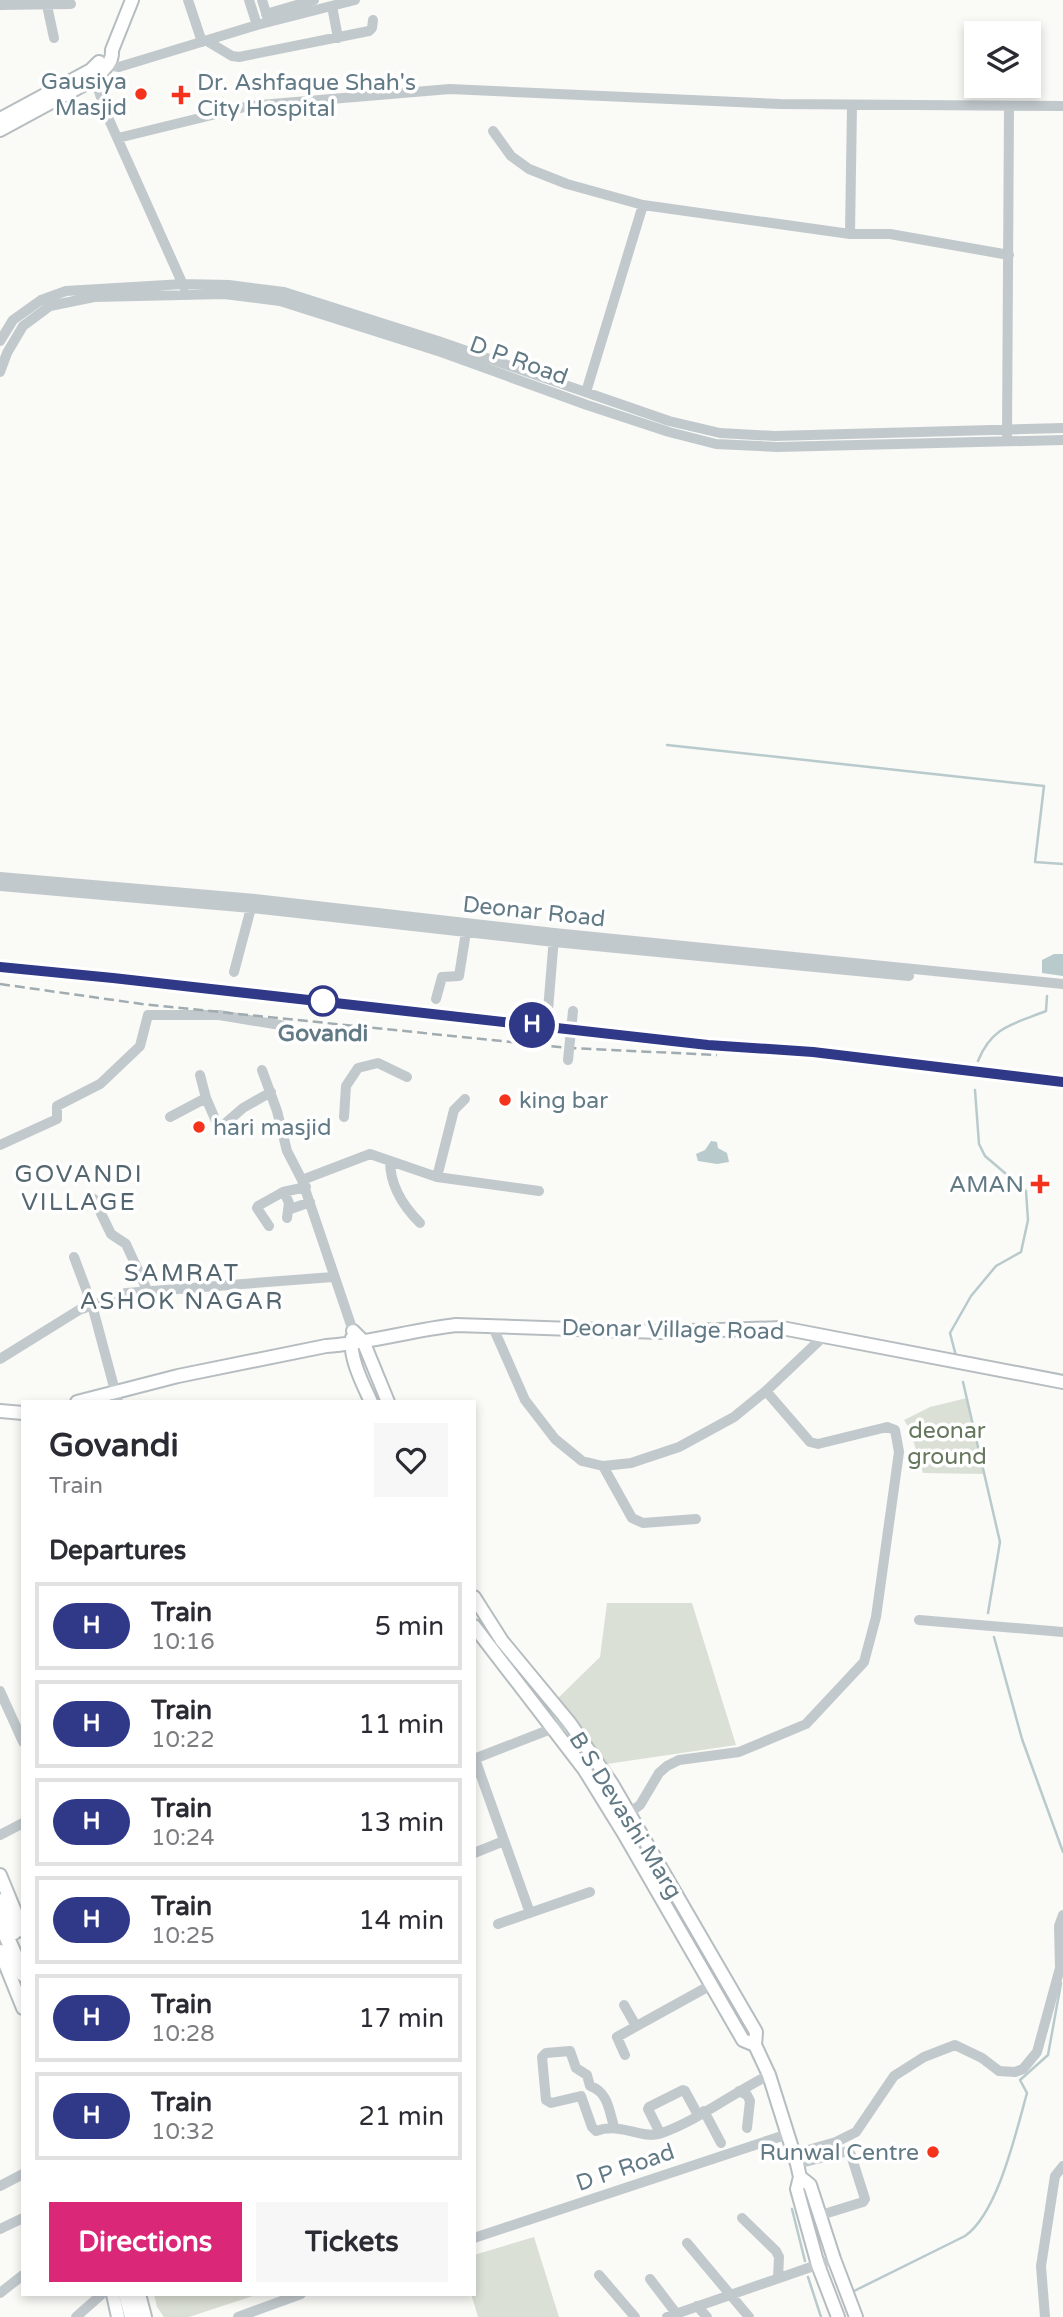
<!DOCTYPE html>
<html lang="en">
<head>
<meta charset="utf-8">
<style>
	body { margin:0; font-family:"Varela Round",sans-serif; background:#f7f7f7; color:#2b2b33; height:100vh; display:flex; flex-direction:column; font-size:26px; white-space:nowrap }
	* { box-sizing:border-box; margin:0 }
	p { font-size:23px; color:#7c7c81 }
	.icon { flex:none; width:38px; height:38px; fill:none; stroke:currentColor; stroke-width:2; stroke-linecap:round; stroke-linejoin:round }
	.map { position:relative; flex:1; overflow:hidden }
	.panel { position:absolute; left:21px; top:1400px; width:455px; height:896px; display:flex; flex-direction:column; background:#fff; border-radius:0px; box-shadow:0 4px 10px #0003 }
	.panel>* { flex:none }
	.badge { padding:0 14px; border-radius:23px; font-size:24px; line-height:46px }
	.fabs { position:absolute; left:964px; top:21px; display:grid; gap:14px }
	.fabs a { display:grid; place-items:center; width:77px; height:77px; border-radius:0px; background:#fff; box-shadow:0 4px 10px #0003; font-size:35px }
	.map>.badge { position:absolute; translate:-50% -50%; box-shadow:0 0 0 4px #fff }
	h2 { padding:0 28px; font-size:26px; line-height:63px }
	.round { display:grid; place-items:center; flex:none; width:74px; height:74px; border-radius:0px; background:#f7f7f7 }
	.headline { display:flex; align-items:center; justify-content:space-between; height:119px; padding:0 28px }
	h1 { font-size:33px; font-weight:700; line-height:52px }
	.action { display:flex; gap:14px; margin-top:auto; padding:14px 28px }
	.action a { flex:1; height:80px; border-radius:0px; background:#db2777; color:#fff; font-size:28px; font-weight:700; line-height:80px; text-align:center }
	.action a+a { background:#f7f7f7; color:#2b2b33 }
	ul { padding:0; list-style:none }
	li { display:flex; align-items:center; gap:21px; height:88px; margin:0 14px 10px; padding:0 14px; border:4px solid #e1e1e2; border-radius:0px }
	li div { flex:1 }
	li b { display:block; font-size:26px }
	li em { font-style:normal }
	li .badge { min-width:77px; font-weight:700; text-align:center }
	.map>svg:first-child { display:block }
	.green { fill:#dbe0d6 }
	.water { fill:#b9cacc }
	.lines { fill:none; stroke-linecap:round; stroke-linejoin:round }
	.stream { stroke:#b9cacc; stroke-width:2.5 }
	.major-casing { stroke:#b6bdc0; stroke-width:16 }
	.highway-casing { stroke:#b6bcbf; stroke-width:18 }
	.minor { stroke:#c2c9cc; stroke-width:10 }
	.major { stroke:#fff; stroke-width:12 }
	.highway { stroke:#fff; stroke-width:14 }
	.rail { stroke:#a1acb1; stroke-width:2.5; stroke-dasharray:10 5; stroke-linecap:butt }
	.minor-bridge { stroke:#c2c9cc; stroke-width:10 }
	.line-casing { stroke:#fff; stroke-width:16 }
	.line { stroke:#303888; stroke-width:10 }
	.poi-dot { fill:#f5321c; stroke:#fff; stroke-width:2.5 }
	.stop-dot { fill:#fff; stroke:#303888; stroke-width:3.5 }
	.labels { text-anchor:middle; stroke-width:7; stroke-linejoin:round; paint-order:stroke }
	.poi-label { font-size:23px; fill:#627a85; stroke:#fff; text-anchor:end }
	.street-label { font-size:23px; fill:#627a85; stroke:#fff }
	.stop-label { font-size:23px; font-weight:bold; fill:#627a85; stroke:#fff }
	.park-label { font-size:23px; fill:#66775d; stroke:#fff }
	.neighbourhood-label { font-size:24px; letter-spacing:2px; fill:#546770; stroke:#fff }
</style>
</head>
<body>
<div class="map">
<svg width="1063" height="2317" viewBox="0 0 1063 2317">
	<rect width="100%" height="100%" fill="#fafaf7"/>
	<path class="green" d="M967,1398L985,1474L923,1473L913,1440L917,1436L912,1435L911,1431L904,1420L930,1407Z
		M607,1603H692L736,1745L607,1764L551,1705L600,1657Z
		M534,2237L559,2317H478L471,2294H474V2255Z
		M154,2294H259L189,2317H164L157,2307Z"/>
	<path class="water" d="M1054,954H1063V976L1042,973V960Z
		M711,1141L717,1142L718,1148L727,1153L729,1162L717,1164L698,1161L696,1154L705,1150Z"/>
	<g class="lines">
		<path class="stream" d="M667,745L1044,786L1035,862L1063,864
			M978,1061C992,1026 1014,1024 1046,1011L1047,996
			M956,1356L950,1333L971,1296L996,1266L1021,1252L1028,1220L1026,1191L985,1156L979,1144L975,1090
			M963,1382L1000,1542L988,1613
			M994,1637L1022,1739L1063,1852
			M792,2209L805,2261
			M808,2277L821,2317
			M852,2292L965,2236C998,2213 1016,2132 1027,2093L1020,2080L1048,2055L1061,1983"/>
		<defs>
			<path id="major" d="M0,119L91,70L99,62
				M0,130L96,78C104,69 113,63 112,50L132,0
				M353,1331L363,1341L388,1402
				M352,1338C349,1358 363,1384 371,1402
				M77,1402L178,1376L326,1346C370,1343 412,1330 456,1325L660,1332L782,1328L1063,1382
				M0,1411L23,1413
				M474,1597L502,1641L569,1722L612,1784L756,2032L755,2045L769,2075L797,2164L800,2177L797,2189L818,2265L838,2317
				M474,1626L584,1769L623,1832L743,2040L755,2045
				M0,1875L23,1931
				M0,1951L23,2008
				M800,2177L810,2185L834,2259L856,2317
				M113,2294L118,2317"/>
			<path id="highway" d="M0,1901L14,1932
				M0,1922L23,1974
				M126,2294L132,2317
				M138,2294L144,2317"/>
		</defs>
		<use href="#major" class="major-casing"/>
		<use href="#highway" class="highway-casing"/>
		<path class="minor" d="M188,0L202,42
			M249,0L257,25
			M262,0L268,19
			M46,1L54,38
			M0,5L71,4
			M332,6L338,38
			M266,14L314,0
			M207,41L232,56L239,57L369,31L372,28L373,20
			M105,61L108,65L119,67L257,25L355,0
			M93,73L106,113L184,287
			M493,131L511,156L529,169L567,184L643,205L850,234H890L1009,255
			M118,138L249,106L450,89L780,104L1063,106
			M850,234L852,105
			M0,341L13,320L41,300L66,291L183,284L229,285L284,292L438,341L669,421L720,433L775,436L1063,428
			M0,372L7,353L23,326L50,306L94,297L224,294L280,301L441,352L587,405L669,432L716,444L777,447L1063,440
			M586,392L643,205
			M1007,435L1009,107
			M0,877L255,899L554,933L1063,984
			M0,886L251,908L554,942L909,976
			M234,972L251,908
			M436,999L442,977L459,976L466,932
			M548,1010L554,937
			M262,1070L277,1111L287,1151L302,1180
			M200,1075L206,1098
			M170,1117L206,1098L218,1126L221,1127L243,1108L271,1092
			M344,1117L346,1086L358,1068L378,1063L407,1077
			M0,1145L57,1119V1106L100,1084L140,1046L148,1015H219L286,1026
			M390,1161C390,1186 403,1206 420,1223
			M437,1177L454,1110L465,1099
			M284,1192L289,1203L287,1218
			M94,1199L111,1234L126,1244L148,1292
			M288,1210L310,1202
			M269,1226L257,1208L258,1206L283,1192L306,1187
			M74,1257L92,1305L118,1402
			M492,1325L525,1400L555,1439L582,1461L603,1466L631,1463L679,1447L734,1417L766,1391L823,1337
			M353,1331L302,1180L370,1154L437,1177L539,1191
			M0,1359L79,1310L126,1293L333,1277
			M603,1466L632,1518L643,1523L696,1519
			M919,1620L1063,1632
			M0,1691L23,1742
			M474,1759L569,1722
			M475,1759L530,1913
			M625,1816L640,1805L659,1773L667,1766L679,1760L739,1752L806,1724L864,1662L876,1617L899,1452L895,1430L887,1427L818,1444L810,1442L766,1391
			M0,1835L23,1823
			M474,1853L504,1841
			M498,1924L590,1892
			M624,2005L636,2026
			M625,2055L617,2037L711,1985
			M739,2091L747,2095L750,2101L747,2128
			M704,2111L721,2143
			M614,2127C609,2110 608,2092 590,2086L587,2075L576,2068L570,2051L546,2053L542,2057L546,2100L551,2103L581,2096L592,2127L596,2131C621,2122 641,2139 659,2134C696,2122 734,2092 769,2075
			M660,2133L648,2109L649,2107L683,2090L685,2091L698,2115
			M794,2154L836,2142L856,2132L894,2076L924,2057L955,2045L982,2058L999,2071L1015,2072L1023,2069L1037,2052L1060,1968L1059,1926L1063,1915
			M797,2164L848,2151L851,2155L865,2199L863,2202L821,2215
			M0,2186L23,2174
			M742,2218L776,2251L779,2257L778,2278
			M0,2229L23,2218
			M474,2238L788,2134
			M687,2243L749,2317
			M599,2275L635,2317
			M650,2279L679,2317
			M0,2293L23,2275
			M697,2306L707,2317
			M76,2317L102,2294
			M238,2317L301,2294
			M667,2317L834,2259
			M1045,2317L1041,2266L1055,2176L1063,2166"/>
		<use href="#major" class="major"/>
		<use href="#highway" class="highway"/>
		<path class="rail" d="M0,967L113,978L708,1045L813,1052L1063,1082
			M0,984L142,1004L569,1048L717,1055"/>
		<path class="minor-bridge" d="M568,1060L573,1011"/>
	</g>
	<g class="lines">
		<defs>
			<path id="line" d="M0,967L113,978L708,1045L813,1052L1063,1082"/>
		</defs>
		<use href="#line" class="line-casing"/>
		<use href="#line" class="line"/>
	</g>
	<g class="poi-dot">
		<circle cx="141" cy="94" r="7"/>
		<path d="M177.5 84.5h7v7h7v7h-7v7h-7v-7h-7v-7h7z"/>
		<circle cx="505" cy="1100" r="7"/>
		<circle cx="199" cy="1127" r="7"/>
		<path d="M1036.5 1173.5h7v7h7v7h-7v7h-7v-7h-7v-7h7z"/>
		<circle cx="933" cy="2152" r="7"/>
	</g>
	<circle class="stop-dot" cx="323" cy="1001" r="14"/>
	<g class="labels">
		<g class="poi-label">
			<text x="127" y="89">Gausiya<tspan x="127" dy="26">Masjid</tspan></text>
			<text x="197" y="90" text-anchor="start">Dr. Ashfaque Shah's<tspan x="197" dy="26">City Hospital</tspan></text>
			<text x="519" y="1108" text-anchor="start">king bar</text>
			<text x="213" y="1135" text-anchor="start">hari masjid</text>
			<text x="1024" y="1192">AMAN</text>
			<text x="919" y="2160">Runwal Centre</text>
		</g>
		<g class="street-label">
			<text transform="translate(519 360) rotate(20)" y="8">D P Road</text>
			<text transform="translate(534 911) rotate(6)" y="8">Deonar Road</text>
			<text transform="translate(673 1329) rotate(1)" y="8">Deonar Village Road</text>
			<text transform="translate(626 1815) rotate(58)" y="8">B S Devashi Marg</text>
			<text transform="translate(625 2167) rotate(-19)" y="8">D P Road</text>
		</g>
		<g class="stop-label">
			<text x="323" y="1041">Govandi</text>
		</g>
		<g class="park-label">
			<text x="947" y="1438">deonar<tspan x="947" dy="26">ground</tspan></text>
		</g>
		<g class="neighbourhood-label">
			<text x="79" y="1182">GOVANDI<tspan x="79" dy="28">VILLAGE</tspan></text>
			<text x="182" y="1281">SAMRAT<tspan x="182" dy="28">ASHOK NAGAR</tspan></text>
		</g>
	</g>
</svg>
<div class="fabs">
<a><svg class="icon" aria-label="layers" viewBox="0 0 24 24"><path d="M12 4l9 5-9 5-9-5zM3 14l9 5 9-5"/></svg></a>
</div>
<b class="badge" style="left:532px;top:1025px;background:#303888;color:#fff">H</b>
<section class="panel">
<div class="headline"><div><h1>Govandi</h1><p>Train</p></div><a class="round"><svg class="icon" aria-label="heart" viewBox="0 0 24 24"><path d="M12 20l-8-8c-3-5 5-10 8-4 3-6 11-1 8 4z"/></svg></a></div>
<h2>Departures</h2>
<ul>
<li><span class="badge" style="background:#303888;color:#fff">H</span><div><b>Train</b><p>10:16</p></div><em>5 min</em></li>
<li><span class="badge" style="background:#303888;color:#fff">H</span><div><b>Train</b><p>10:22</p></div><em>11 min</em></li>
<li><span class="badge" style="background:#303888;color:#fff">H</span><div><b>Train</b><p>10:24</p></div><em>13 min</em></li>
<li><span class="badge" style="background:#303888;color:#fff">H</span><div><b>Train</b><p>10:25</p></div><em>14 min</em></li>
<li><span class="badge" style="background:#303888;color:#fff">H</span><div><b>Train</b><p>10:28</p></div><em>17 min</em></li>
<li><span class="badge" style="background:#303888;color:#fff">H</span><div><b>Train</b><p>10:32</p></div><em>21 min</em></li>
</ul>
<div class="action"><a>Directions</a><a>Tickets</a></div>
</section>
</div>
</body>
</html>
